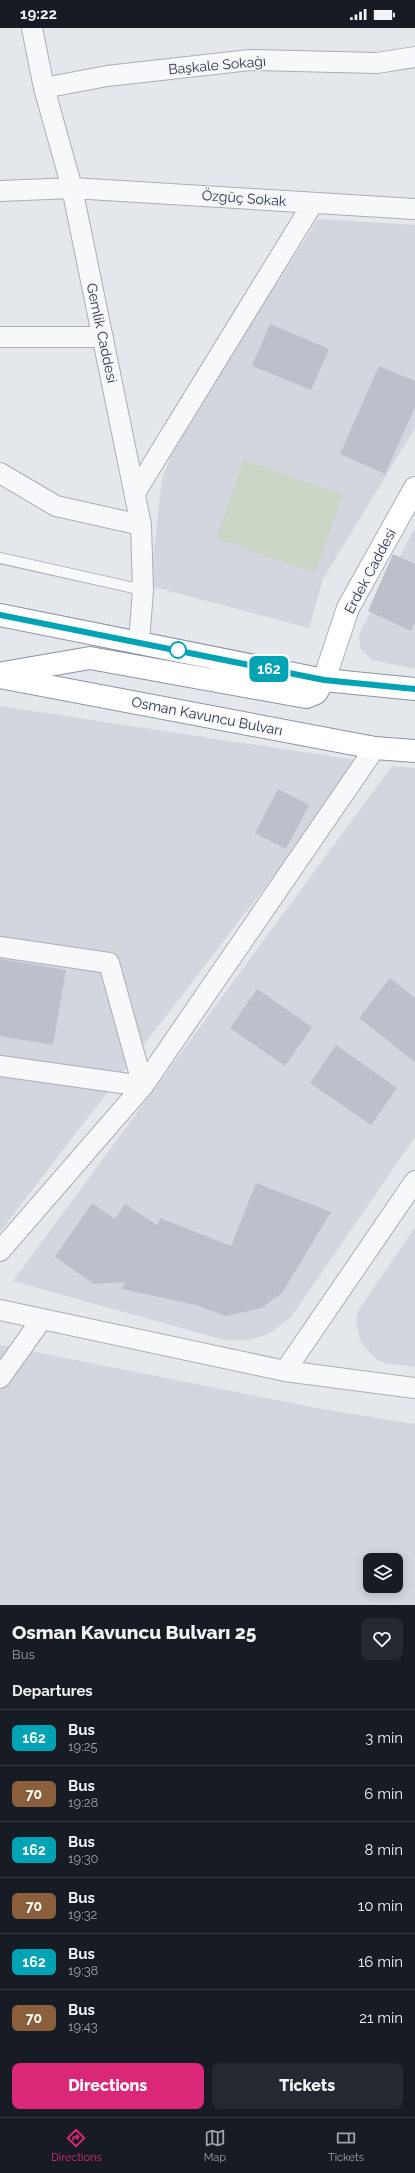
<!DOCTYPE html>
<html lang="en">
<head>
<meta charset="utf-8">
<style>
	body { margin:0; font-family:Raleway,sans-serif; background:#242831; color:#f1f3f6; height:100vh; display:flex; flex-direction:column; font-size:15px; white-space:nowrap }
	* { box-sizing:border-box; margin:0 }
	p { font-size:13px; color:#9ea1a6 }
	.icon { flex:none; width:22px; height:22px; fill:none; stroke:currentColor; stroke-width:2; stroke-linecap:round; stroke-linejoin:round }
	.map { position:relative; height:1577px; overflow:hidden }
	.details { display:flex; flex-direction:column; background:#171b24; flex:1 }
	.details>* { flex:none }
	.badge { padding:0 8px; border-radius:6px; font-size:14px; line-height:26px }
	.tools { position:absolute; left:363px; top:1525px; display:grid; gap:8px }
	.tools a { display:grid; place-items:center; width:40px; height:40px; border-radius:8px; background:#171b24; box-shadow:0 2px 10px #0003; font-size:20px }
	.map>.badge { position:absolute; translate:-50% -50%; box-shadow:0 0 0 2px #fff }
	h2 { padding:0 12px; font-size:15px; line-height:36px }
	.round { display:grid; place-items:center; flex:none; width:42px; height:42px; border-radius:8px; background:#242831 }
	.headline { display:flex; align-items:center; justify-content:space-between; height:68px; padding:0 12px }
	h1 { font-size:19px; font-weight:800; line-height:30px }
	.button { display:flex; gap:8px; margin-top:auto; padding:8px 12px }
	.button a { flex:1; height:46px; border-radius:8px; background:#db2777; color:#fff; font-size:16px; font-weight:800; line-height:46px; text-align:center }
	.button a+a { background:#242831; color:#f1f3f6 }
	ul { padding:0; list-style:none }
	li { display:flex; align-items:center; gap:12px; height:56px; padding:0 12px; border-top:1px solid #363941 }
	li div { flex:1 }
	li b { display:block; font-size:15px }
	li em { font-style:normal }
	li .badge { min-width:44px; font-weight:700; text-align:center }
	.status { display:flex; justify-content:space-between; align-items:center; height:28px; padding:0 20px; background:#171b24; direction:ltr }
	.status svg { height:11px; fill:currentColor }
	.tab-bar { display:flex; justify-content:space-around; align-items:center; height:56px; border-top:1px solid #363941; background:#171b24; font-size:11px; color:#9ea1a6 }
	.tab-bar a { display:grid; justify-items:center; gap:2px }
	.tab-bar .selected { color:#db2777 }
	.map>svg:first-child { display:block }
	.built { fill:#d2d6de; fill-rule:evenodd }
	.green { fill:#c9d6c5 }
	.building { fill:#bbc0ca }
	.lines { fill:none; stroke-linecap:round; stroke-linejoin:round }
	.lane-casing { stroke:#a9aeb7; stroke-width:12 }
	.street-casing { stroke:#a9aeb7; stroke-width:22 }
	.secondary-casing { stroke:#a9aeb7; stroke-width:24 }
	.highway-casing { stroke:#8b94a3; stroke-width:24 }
	.lane { stroke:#f7f8fa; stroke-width:10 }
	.street { stroke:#f7f8fa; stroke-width:20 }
	.secondary { stroke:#fff; stroke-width:22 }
	.highway { stroke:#fff; stroke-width:22 }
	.line-casing { stroke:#fff; stroke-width:9 }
	.line { stroke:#00a3b4; stroke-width:6 }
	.stop-dot { fill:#fff; stroke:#00a3b4; stroke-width:2 }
	.labels { text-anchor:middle; stroke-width:3; stroke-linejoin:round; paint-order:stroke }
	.street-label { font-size:14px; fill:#2b3445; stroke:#f4f6f9 }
</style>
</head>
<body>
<div class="status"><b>19:22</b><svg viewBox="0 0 49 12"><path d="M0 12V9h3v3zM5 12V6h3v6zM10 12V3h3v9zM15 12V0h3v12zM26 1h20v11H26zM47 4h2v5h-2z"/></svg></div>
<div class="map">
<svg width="415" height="1577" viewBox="0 0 415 1577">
	<rect width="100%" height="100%" fill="#e4e7ec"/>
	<path class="built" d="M318,191L415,197V400L323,551L309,600L150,558L162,451L178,410Z
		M415,500V641L372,632L361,621L359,610L360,604Z
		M0,678L362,733L0,1204Z
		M392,738L415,740V1109L291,1289L273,1303L263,1308L250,1312H224L13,1253Z
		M415,1199V1339L384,1335L376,1331L363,1317L359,1309L356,1292L358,1283Z
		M0,1317L322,1381L415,1396V1577H0ZM370,1532H396V1558H370Z"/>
	<path class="green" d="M244,432L343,467L315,545L216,510Z"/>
	<path class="building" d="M270,296L329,321L311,362L252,338Z
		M379,338L415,353V379L385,446L340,426Z
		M393,526L415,536V594L411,603L368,583Z
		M278,761L309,777L286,821L255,805Z
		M0,931L66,942L53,1017L0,1008Z
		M390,950L415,970V1034L359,990Z
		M257,961L312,999L285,1038L230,1000Z
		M336,1017L397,1060L371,1097L310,1055Z
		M256,1155L331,1184L282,1265L261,1280L226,1288L196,1277L122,1261L125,1254L94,1256L55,1229L92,1175L115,1191L125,1176L157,1197L160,1190L231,1218Z"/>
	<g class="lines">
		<defs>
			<path id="lane" d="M0,530L143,562"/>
			<path id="street" d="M32,0L44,60L72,160L141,497L143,562L139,614
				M44,60L107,48L250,32L377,35L415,29
				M0,163L72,160L415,181
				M0,309H103
				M0,445L56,478L141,497
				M135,465L313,175
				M0,919L109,935L143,1058L0,1038
				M0,1223L143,1058L375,720
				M0,1282L285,1343L415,1360
				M285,1343L415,1153
				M0,1350L42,1291"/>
			<path id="secondary" d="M324,652L348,580L415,460"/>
			<path id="highway" d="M0,587L324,652L415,661
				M3,645L90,630L306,669L316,665L324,652
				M0,649L375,720L415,723"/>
		</defs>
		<use href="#lane" class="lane-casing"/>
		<use href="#street" class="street-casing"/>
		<use href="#secondary" class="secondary-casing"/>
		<use href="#highway" class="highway-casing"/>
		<use href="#lane" class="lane"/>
		<use href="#street" class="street"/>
		<use href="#secondary" class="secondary"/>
		<use href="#highway" class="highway"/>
	</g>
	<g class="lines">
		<defs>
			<path id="line" d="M0,587L324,652L415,661"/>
		</defs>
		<use href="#line" class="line-casing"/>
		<use href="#line" class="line"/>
	</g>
	<circle class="stop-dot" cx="178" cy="622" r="8"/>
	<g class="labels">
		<g class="street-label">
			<text transform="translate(217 37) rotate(-5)" y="5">Başkale Sokağı</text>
			<text transform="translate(244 170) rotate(4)" y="5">Özgüç Sokak</text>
			<text transform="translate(102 305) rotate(78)" y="5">Gemlik Caddesi</text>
			<text transform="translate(370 543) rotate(-62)" y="5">Erdek Caddesi</text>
			<text transform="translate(207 688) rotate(11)" y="5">Osman Kavuncu Bulvarı</text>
		</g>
	</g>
</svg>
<div class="tools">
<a><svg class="icon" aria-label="layers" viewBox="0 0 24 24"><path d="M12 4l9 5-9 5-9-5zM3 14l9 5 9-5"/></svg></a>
</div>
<b class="badge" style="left:269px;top:641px;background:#00a3b4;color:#fff">162</b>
</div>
<section class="details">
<div class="headline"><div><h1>Osman Kavuncu Bulvarı 25</h1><p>Bus</p></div><a class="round"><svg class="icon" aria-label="heart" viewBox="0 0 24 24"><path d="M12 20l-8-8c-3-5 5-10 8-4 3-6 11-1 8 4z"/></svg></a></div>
<h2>Departures</h2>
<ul>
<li><span class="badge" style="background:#00a3b4;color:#fff">162</span><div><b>Bus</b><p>19:25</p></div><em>3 min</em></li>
<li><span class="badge" style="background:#8b5e3c;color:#fff">70</span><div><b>Bus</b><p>19:28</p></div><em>6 min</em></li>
<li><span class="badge" style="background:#00a3b4;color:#fff">162</span><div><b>Bus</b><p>19:30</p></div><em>8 min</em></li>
<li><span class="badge" style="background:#8b5e3c;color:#fff">70</span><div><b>Bus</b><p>19:32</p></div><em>10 min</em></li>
<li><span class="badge" style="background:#00a3b4;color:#fff">162</span><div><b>Bus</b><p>19:38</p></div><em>16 min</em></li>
<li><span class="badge" style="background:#8b5e3c;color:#fff">70</span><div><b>Bus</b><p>19:43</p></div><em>21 min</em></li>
</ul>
<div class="button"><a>Directions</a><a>Tickets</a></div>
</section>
<nav class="tab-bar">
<a class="selected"><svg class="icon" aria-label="directions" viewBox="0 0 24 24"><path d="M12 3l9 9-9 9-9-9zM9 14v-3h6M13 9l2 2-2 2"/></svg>Directions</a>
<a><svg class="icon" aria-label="map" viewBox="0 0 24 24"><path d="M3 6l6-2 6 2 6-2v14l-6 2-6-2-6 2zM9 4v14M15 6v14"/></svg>Map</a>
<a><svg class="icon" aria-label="tickets" viewBox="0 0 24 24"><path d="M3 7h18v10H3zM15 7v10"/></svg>Tickets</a>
</nav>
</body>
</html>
